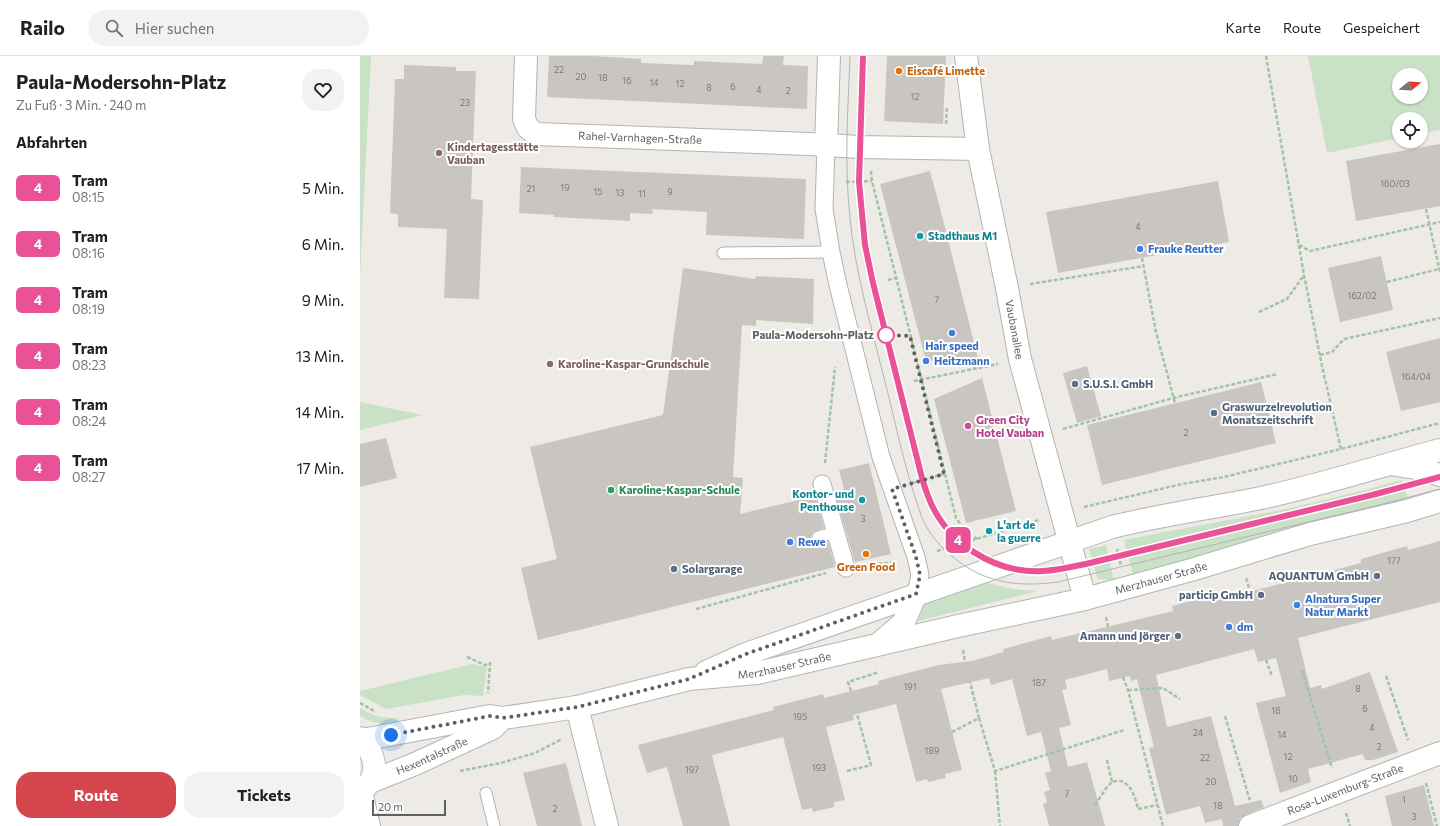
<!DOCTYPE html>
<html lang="de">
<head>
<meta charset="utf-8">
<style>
	body { margin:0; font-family:Commissioner,sans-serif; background:#f2f2f2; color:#202124; height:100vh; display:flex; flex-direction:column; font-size:15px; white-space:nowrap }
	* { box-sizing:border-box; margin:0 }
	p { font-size:13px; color:#757577 }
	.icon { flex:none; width:22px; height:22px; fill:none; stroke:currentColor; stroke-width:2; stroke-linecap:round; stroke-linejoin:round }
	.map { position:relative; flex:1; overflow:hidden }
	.panel { display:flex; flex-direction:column; background:#fff; width:360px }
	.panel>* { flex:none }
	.badge { padding:0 8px; border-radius:6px; font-size:14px; line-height:26px }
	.needle { width:26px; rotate:72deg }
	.buttons { position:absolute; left:1032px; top:12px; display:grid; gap:8px }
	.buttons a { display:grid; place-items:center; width:36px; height:36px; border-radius:50%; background:#fff; box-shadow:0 1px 3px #0004; font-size:20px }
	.scale { position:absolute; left:12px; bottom:10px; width:74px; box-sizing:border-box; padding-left:4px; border:2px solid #5d6164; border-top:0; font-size:11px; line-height:14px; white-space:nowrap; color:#5d6164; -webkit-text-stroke:3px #fff; paint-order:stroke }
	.you { position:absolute; width:20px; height:20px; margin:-10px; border:3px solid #fff; border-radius:50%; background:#1a73e8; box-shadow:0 0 0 6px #1a73e833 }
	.map>.badge { position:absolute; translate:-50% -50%; box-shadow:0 0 0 2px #fff }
	h2 { padding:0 16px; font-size:15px; line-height:36px }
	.round { display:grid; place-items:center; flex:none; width:42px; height:42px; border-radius:16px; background:#f2f2f2 }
	.summary { display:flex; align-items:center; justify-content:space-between; height:68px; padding:0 16px }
	h1 { font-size:19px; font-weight:700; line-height:30px }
	.action { display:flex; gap:8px; margin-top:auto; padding:8px 16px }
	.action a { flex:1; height:46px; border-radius:16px; background:#d5454d; color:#fff; font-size:16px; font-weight:700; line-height:46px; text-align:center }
	.action a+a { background:#f2f2f2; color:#202124 }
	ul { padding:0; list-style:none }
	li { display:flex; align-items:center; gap:12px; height:56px; padding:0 16px }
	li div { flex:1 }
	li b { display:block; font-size:15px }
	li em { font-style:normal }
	li .badge { min-width:44px; font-weight:700; text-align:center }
	header { display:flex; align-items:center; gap:24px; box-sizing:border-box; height:56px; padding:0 20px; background:#fff; border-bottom:1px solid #e0e0e0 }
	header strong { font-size:19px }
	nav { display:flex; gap:22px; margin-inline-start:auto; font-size:14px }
	.search { width:280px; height:36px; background:#f2f2f2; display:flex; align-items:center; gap:10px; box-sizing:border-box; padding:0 14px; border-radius:16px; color:#757577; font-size:15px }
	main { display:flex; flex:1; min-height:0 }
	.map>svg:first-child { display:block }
	.green { fill:#c9e2c5; fill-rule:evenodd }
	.building { fill:#c9c6c2 }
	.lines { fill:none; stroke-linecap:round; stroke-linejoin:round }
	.service-casing { stroke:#b1b3b6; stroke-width:13 }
	.pedestrian-casing { stroke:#b1b3b6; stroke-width:19 }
	.minor-casing { stroke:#b1b3b6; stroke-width:24 }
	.secondary-casing { stroke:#b2b5b9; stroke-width:24 }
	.path { stroke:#a1c4a6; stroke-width:2.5; stroke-dasharray:4 2; stroke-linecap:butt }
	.service { stroke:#fff; stroke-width:11 }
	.pedestrian { stroke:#fff; stroke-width:17 }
	.minor { stroke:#fff; stroke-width:22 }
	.secondary { stroke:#fff; stroke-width:22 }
	.tram { stroke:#b3b4b4; stroke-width:1 }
	.line-casing { stroke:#fff; stroke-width:9 }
	.line { stroke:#ea5297; stroke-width:6 }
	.walk { stroke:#5d6164; stroke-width:4; stroke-dasharray:0 7.2 }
	.food-dot { fill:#e8710a; stroke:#fff; stroke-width:1.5 }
	.education-dot { fill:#8d6e63; stroke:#fff; stroke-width:1.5 }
	.culture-dot { fill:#0f9aa8; stroke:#fff; stroke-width:1.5 }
	.shop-dot { fill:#3f7fe0; stroke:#fff; stroke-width:1.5 }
	.stop-dot { fill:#fff; stroke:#ea5297; stroke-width:2 }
	.service-dot { fill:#5c6f8a; stroke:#fff; stroke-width:1.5 }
	.hotel-dot { fill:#d1479c; stroke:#fff; stroke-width:1.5 }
	.leisure-dot { fill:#2e9e5b; stroke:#fff; stroke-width:1.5 }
	.labels { text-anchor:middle; stroke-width:4; stroke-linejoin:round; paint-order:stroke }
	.number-label { font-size:9px; fill:#787a7c }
	.food-label { font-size:11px; font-weight:bold; fill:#c56008; stroke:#fff; text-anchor:start }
	.street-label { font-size:11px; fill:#5d6164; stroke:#fff }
	.education-label { font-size:11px; font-weight:bold; fill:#785e54; stroke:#fff; text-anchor:start }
	.culture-label { font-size:11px; font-weight:bold; fill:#0d838f; stroke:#fff; text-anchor:start }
	.shop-label { font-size:11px; font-weight:bold; fill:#366cbe; stroke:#fff; text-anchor:start }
	.stop-label { font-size:11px; font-weight:bold; fill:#5d6164; stroke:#fff; text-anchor:end }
	.service-label { font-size:11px; font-weight:bold; fill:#4e5e75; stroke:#fff; text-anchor:start }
	.hotel-label { font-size:11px; font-weight:bold; fill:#b23c85; stroke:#fff; text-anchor:start }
	.leisure-label { font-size:11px; font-weight:bold; fill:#27864d; stroke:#fff; text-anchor:start }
</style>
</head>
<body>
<header>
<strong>Railo</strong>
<div class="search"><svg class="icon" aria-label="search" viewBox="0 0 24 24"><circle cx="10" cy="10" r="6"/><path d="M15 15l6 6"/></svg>Hier suchen</div>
<nav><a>Karte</a><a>Route</a><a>Gespeichert</a></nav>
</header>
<main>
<section class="panel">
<div class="summary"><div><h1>Paula-Modersohn-Platz</h1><p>Zu Fuß · 3 Min. · 240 m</p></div><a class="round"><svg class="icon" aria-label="heart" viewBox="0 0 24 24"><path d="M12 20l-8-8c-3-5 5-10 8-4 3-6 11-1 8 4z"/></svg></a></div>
<h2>Abfahrten</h2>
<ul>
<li><span class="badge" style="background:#ea5297;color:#fff">4</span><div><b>Tram</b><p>08:15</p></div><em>5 Min.</em></li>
<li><span class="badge" style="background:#ea5297;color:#fff">4</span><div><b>Tram</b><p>08:16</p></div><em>6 Min.</em></li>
<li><span class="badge" style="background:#ea5297;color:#fff">4</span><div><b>Tram</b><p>08:19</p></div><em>9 Min.</em></li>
<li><span class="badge" style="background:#ea5297;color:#fff">4</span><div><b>Tram</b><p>08:23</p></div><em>13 Min.</em></li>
<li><span class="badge" style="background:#ea5297;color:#fff">4</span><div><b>Tram</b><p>08:24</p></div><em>14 Min.</em></li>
<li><span class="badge" style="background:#ea5297;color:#fff">4</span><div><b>Tram</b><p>08:27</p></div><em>17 Min.</em></li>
</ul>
<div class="action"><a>Route</a><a>Tickets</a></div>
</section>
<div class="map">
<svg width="1080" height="770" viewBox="0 0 1080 770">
	<rect width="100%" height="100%" fill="#eeebe6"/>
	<path class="green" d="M0,0H11L0,220Z
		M948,0H1080V74L1061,77V63H1039V82L967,97ZM1039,19H1061V41H1039Z
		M0,346L63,359L0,374Z
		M1041,424L1044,429L1049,447L774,523L764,484C818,473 872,464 926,453C964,444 1003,435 1041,424Z
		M746,489L754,525L738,523L729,493Z
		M628,527L653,533L678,535L558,565L565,548Z
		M112,608L127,611L123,640L104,639L26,653L0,639V635Z
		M0,652C15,661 21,662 38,662L39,668C23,669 14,668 0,660Z"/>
	<path class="building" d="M189,0H233L281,3V7L334,9V5L402,8L403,0H424L423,9L448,10L447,53L187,41Z
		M527,0H586L583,68L524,65Z
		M44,9L96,11V15H116L111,143L123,144L119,243L84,242L87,173L38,171V158L30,157L35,23H44Z
		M1080,88V150L996,165L986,105Z
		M161,111L446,123L444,183L346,179L347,156L292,153L293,158L270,157V165L193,161L194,159L159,157Z
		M570,115L580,152L618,302L566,305L520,128Z
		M858,125L869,186L698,217L686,156Z
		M1021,200L1033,254L980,266L968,212Z
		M323,212L395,223L396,220L454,223L453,268L396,264V270L382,269L373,421L383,422L380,458L455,440L464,472L453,476L451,480V483L457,488L468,485L475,511L178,584L161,512L197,503L170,391L303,359Z
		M1080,282V346L1041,355L1026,296Z
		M727,310L741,360L717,367L703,317Z
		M622,322L656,455L606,467L574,343Z
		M901,326L916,387L742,429L727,369Z
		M26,382L37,422L0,431V388Z
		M509,407L531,498L495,506L474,435L484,433L479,414Z
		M1080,485V546L938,582L950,632L961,629L962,633L1010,616L1038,696L1013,704H1005L1003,698L948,713L951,726L920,737L896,647L926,640L916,602L898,606L894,593L796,619L807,671L851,660L875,750L901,744L904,751L885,759L880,762L878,770H863L862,763L845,767L840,750L806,759L789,692L794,691L777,623L771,625L770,620L749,625L747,613L705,624L707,633L702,634L711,669L699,672L708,711L727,706L745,770H689L683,748L687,746L684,736L690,734L685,717L691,715L681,676L667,680L652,623L631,629L629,622L581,633L602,714L585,718L586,722L568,726L567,723L556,726L536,648L493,659L494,664L466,671L485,744L474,746V751L453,756L452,752L442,754L423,681L352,699L370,770H323L307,711L287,717L278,689L414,654L413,651L463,638L464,642L519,628L518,625L536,620L579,609L611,605L644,596L643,593L691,580L692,584L813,555L812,550L856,538L858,544L1001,507V503L1047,490L1048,494Z
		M206,707L222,770H177L163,717Z
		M1064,729L1074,770H1032L1025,740Z"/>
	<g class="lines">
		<defs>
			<path id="service" d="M363,197L471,196
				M458,481L476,476
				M126,737L134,770"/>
			<path id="pedestrian" d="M466,89L464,153L471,196L478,229L521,401L556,501L560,519L556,538
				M462,428L486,512"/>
			<g id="minor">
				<path id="s1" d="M166,0L164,63L168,72L176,78L449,88L499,91L618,93"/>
				<path id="s2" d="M606,0L618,93L647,232L660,303L725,543"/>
				<path d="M466,89L469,0"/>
				<path d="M217,651L247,770"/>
				<path d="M1,736L9,770"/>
				<path id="s3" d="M890,770L1080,697"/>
			</g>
			<g id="secondary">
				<path d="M1036,409L1062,413L1080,419"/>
				<path d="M521,586L544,566L556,538"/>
				<path d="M346,616L386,598L752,471C801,459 851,452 901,442C961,429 1020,410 1080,394"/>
				<path d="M0,682C10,691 17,706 13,719C11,726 6,731 2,735"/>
				<path id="s4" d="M2,684L130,660L143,662L217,651L329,623L397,617L598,570L725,543L831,514L950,478L1047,455L1080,445"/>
				<path id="s5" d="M10,726L55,708L133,672L143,662"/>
			</g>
		</defs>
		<use href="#service" class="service-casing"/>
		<use href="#pedestrian" class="pedestrian-casing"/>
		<use href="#minor" class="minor-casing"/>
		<use href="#secondary" class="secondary-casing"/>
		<path class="path" d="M906,0L944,219L962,310L981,393
			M586,68L587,51
			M511,115L512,125L596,462L604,473L617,483
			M486,126L512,125
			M1066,153L1080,216
			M939,189L950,195L1080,166
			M782,202L796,276L815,347
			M528,224L535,222
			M1027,226L1079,213
			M670,228L784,210
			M899,256L927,243L944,219
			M960,299L972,296L984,283L1080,262
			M554,325L638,308
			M703,373L813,342L918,318
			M465,407L475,311
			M552,427L584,418
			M724,451L822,428L864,421L981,393L1080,367
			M757,493L761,510
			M577,495L679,464
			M506,509L535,506
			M886,522L890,535
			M336,553L466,517
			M746,561L748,571
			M603,594L605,606
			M107,601L125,609L130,607L128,637
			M906,604L912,620
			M942,614L972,712
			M1026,620L1048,684
			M763,621L768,634L803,770
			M768,634L803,632L820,643
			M491,635L488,626L516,617L515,614
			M0,647L16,656
			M865,660L890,745
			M619,662L635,715L764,674
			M592,676L619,662L610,626
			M747,704L752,726
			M100,715L141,707L175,697L202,683
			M487,715L511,709L497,658
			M635,715L640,770
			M1066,727L1077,770
			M735,749L747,731L752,726C756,725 762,724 765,727C773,732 776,745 778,753L797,749
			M986,757L990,770"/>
		<use href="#service" class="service"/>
		<use href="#pedestrian" class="pedestrian"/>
		<use href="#minor" class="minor"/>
		<use href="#secondary" class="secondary"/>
		<path class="tram" d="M490,0C488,54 484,108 490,162C495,215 510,266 523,318C535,364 544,411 560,456C564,469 574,484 584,493C618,526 653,532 698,526L1015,450L1080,433
			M503,0L499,126L505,189L513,227L560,414C563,423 565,434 569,443C591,487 631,518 683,515C700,514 717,510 734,506L1012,439L1080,421"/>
	</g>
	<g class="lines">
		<defs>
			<path id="line" d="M503,0L499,126L505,189L513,227L560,414C562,423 565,432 568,440C585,486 634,518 683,515C700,514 717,510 734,506L1012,439L1080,421"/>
		</defs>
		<use href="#line" class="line-casing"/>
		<use href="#line" class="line"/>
		<path class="walk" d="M31,679L130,660L143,662L217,651L329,623L386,598L556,538L560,519L556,501L532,433L584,418L550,280L526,279"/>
	</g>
	<g class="food-dot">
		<circle cx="539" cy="15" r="4"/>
		<circle cx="506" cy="498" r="4"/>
	</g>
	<g class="education-dot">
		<circle cx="79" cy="97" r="4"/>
		<circle cx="190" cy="308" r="4"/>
	</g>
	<g class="culture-dot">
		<circle cx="560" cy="180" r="4"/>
		<circle cx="502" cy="444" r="4"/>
		<circle cx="629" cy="475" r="4"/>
	</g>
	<g class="shop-dot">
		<circle cx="780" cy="193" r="4"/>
		<circle cx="592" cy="277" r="4"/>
		<circle cx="566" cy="305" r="4"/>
		<circle cx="430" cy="486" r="4"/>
		<circle cx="937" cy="549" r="4"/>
		<circle cx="869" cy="571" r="4"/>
	</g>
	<circle class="stop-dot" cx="526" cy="279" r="8"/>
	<g class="service-dot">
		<circle cx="715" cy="328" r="4"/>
		<circle cx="854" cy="357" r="4"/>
		<circle cx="314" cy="513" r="4"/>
		<circle cx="1017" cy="520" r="4"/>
		<circle cx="901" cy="539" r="4"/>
		<circle cx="818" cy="580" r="4"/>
	</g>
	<circle class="hotel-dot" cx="608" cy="370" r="4"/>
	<circle class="leisure-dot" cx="251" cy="434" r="4"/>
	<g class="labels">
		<g class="number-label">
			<text x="199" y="17">22</text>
			<text x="221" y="24">20</text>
			<text x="243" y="25">18</text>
			<text x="267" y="28">16</text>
			<text x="294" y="30">14</text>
			<text x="320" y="31">12</text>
			<text x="373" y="34">6</text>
			<text x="349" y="35">8</text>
			<text x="399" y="37">4</text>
			<text x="428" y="38">2</text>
			<text x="555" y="44">12</text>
			<text x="105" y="50">23</text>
			<text x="1035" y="131">160/03</text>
			<text x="205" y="135">19</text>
			<text x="171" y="136">21</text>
			<text x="238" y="139">15</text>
			<text x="310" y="139">9</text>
			<text x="260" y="140">13</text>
			<text x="282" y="141">11</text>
			<text x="778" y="174">4</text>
			<text x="1002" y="243">162/02</text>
			<text x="577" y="247">7</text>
			<text x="1056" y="324">164/04</text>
			<text x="826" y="380">2</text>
			<text x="503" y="466">3</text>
			<text x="1034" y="508">177</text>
			<text x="679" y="630">187</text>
			<text x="550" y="634">191</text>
			<text x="998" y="636">8</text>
			<text x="1005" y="656">6</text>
			<text x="916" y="658">16</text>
			<text x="440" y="664">195</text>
			<text x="1012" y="675">4</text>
			<text x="838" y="680">24</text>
			<text x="922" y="682">14</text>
			<text x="1019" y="694">2</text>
			<text x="572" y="698">189</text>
			<text x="928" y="704">12</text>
			<text x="845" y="705">22</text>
			<text x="459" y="715">193</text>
			<text x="332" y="717">197</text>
			<text x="933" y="726">10</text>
			<text x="851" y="729">20</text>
			<text x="707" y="741">7</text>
			<text x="1044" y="747">1</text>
			<text x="858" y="753">18</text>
			<text x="195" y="756">2</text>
			<text x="1054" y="764">3</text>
		</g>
		<g class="food-label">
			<text x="547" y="19">Eiscafé Limette</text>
			<text x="506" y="515" text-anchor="middle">Green Food</text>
		</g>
		<g class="street-label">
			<text dy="4" stroke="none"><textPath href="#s1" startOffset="187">Rahel-Varnhagen-Straße</textPath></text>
			<text dy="4" stroke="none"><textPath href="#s2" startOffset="278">Vaubanallee</textPath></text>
			<text dy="4" stroke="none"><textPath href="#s4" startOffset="817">Merzhauser Straße</textPath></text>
			<text dy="4" stroke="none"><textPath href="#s4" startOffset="430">Merzhauser Straße</textPath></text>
			<text dy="4" stroke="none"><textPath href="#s5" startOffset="67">Hexentalstraße</textPath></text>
			<text dy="4" stroke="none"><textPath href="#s3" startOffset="102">Rosa-Luxemburg-Straße</textPath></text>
		</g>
		<g class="education-label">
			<text x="87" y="95">Kindertagesstätte<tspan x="87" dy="13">Vauban</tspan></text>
			<text x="198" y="312">Karoline-Kaspar-Grundschule</text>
		</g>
		<g class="culture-label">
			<text x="568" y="184">Stadthaus M1</text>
			<text x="494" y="442" text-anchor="end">Kontor- und<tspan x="494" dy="13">Penthouse</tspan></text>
			<text x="637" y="473">L'art de<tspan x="637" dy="13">la guerre</tspan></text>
		</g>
		<g class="shop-label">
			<text x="788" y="197">Frauke Reutter</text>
			<text x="592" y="294" text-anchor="middle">Hair speed</text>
			<text x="574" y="309">Heitzmann</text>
			<text x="438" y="490">Rewe</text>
			<text x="945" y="547">Alnatura Super<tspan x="945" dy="13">Natur Markt</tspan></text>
			<text x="877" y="575">dm</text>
		</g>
		<g class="stop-label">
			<text x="514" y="283">Paula-Modersohn-Platz</text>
		</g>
		<g class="service-label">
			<text x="723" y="332">S.U.S.I. GmbH</text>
			<text x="862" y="355">Graswurzelrevolution<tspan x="862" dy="13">Monatszeitschrift</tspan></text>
			<text x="322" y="517">Solargarage</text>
			<text x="1009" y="524" text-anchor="end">AQUANTUM GmbH</text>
			<text x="893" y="543" text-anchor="end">particip GmbH</text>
			<text x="810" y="584" text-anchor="end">Amann und Jörger</text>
		</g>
		<g class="hotel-label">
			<text x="616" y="368">Green City<tspan x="616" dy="13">Hotel Vauban</tspan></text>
		</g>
		<g class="leisure-label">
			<text x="259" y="438">Karoline-Kaspar-Schule</text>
		</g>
	</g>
</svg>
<div class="buttons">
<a><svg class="needle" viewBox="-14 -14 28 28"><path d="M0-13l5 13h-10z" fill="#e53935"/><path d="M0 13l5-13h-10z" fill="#757577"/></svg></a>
<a><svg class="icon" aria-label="locate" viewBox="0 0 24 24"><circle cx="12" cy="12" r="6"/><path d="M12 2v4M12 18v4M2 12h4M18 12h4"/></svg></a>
</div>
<div class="scale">20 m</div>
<div class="you" style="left:31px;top:679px"></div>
<b class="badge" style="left:598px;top:484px;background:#ea5297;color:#fff">4</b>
</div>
</main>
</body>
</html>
